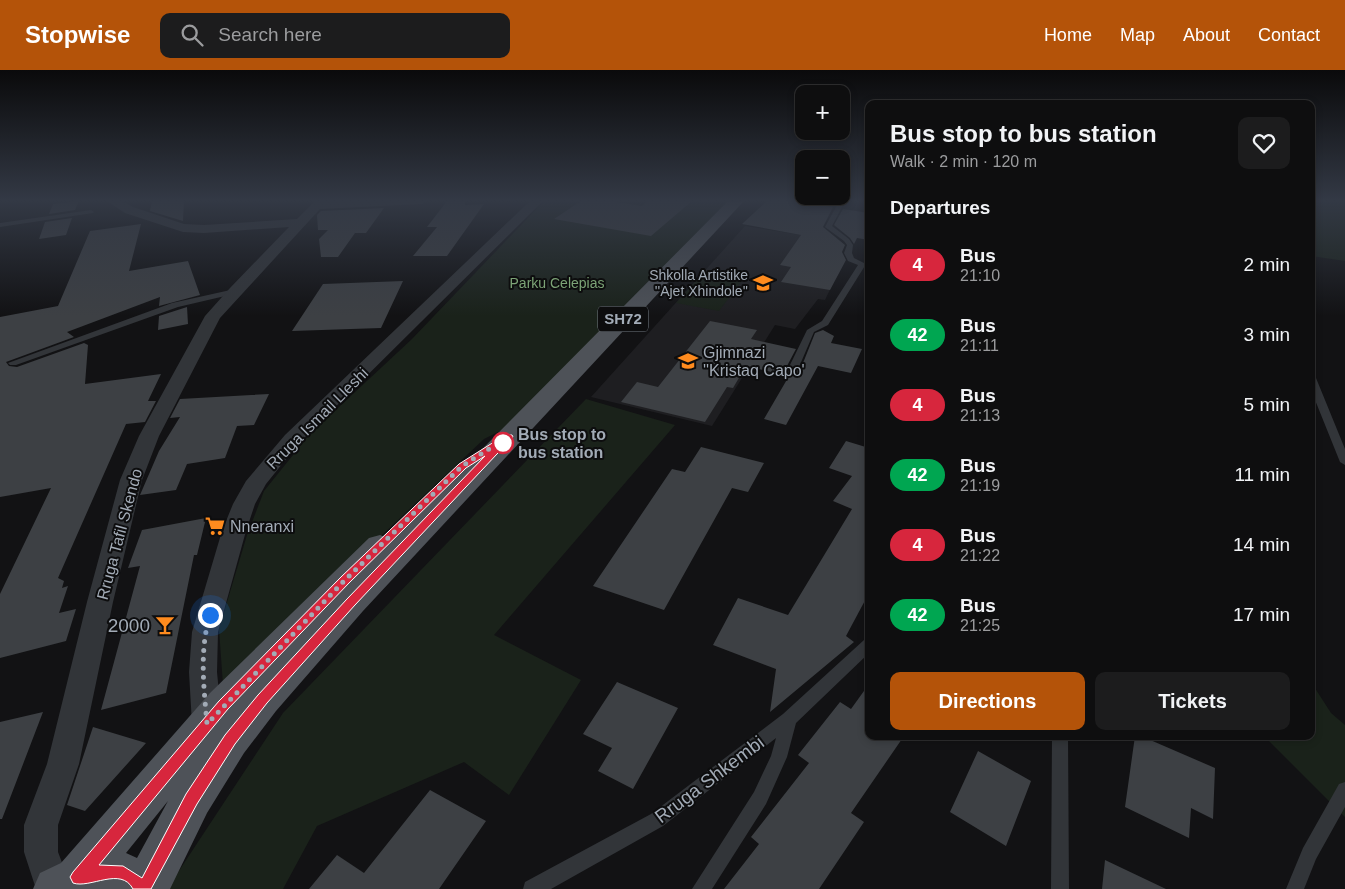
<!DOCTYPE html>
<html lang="en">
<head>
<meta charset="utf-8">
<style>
	body { margin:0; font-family:Arial,sans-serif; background:#1c1c1d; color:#f1f3f6; height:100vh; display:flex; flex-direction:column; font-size:19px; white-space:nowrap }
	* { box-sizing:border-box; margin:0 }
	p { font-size:16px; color:#9b9c9e }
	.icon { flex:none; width:28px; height:28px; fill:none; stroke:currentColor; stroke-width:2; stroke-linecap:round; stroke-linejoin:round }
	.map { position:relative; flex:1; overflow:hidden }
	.sheet { position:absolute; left:865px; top:30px; width:450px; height:640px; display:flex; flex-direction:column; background:#0e0e0f; border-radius:10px; box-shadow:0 2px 8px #0003,0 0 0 1px #2e2e2f }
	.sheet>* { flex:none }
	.badge { padding:0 10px; border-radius:16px; font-size:18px; line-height:32px }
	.buttons { position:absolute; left:795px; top:15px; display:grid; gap:10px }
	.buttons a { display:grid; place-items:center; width:55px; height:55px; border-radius:10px; background:#0e0e0f; box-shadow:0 2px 8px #0003,0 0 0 1px #2e2e2f; font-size:25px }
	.you { position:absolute; width:25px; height:25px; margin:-12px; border:4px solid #fff; border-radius:50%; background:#1a73e8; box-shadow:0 0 0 8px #1a73e833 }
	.map>.badge { position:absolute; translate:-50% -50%; box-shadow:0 0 0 2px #fff }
	h2 { padding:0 25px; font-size:19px; line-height:45px }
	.round { display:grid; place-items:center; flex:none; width:52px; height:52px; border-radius:10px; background:#1c1c1d }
	.overview { display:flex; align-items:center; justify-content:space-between; height:85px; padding:0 25px }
	h1 { font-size:24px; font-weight:700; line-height:38px }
	.primary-button { display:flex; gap:10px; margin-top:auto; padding:10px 25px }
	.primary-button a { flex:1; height:58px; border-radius:10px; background:#b45309; color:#fff; font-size:20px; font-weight:700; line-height:58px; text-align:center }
	.primary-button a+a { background:#1c1c1d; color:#f1f3f6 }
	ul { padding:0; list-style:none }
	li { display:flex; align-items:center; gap:15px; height:70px; padding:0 25px }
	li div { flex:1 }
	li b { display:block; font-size:19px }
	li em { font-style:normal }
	li .badge { min-width:55px; font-weight:700; text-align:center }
	header { display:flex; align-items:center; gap:30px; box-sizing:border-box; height:70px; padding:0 25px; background:#b45309; color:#fff }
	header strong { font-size:24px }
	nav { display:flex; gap:28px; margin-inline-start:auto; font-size:18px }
	.search { width:350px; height:45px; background:#1c1c1d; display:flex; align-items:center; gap:12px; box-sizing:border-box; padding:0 18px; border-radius:10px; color:#9b9c9e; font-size:19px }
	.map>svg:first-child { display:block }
	.built { fill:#1e1e21 }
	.green { fill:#1a221a }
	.building { fill:#3d4044 }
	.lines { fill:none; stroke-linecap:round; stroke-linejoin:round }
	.lane { fill:#323539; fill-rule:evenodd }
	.street { fill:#323539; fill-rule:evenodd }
	.primary { fill:#4e5258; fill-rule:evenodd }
	.line { fill:#d7263d; stroke:#fff; fill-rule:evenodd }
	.walk { stroke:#a2abb6; stroke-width:5; stroke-dasharray:0 9 }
	.stop-dot { fill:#fff; stroke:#d7263d; stroke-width:2.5 }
	.labels { text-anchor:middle; stroke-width:4; stroke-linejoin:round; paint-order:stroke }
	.far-poi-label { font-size:14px; fill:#a2abb6; stroke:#0d0d0e; text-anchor:end }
	.far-park-label { font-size:14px; fill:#7ca376; stroke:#0d0d0e }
	.shield { fill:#0d0d0e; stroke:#757c84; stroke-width:1 }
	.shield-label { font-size:15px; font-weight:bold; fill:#a2abb6 }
	.poi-label { font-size:16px; fill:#a2abb6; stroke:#0d0d0e; text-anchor:start }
	.street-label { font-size:16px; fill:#a2abb6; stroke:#0d0d0e }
	.stop-label { font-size:16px; font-weight:bold; fill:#a2abb6; stroke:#0d0d0e; text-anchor:start }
	.near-poi-label { font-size:19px; fill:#a2abb6; stroke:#0d0d0e; text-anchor:end }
	.near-street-label { font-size:19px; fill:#a2abb6; stroke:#0d0d0e }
</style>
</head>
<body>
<header>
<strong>Stopwise</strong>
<div class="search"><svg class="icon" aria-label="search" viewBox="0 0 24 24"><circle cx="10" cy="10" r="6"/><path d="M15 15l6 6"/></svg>Search here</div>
<nav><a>Home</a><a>Map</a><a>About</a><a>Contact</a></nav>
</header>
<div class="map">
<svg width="1345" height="819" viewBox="0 0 1345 819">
	<rect width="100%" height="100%" fill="#121214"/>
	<path class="built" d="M745,156L832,170L837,205L825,230L818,229L795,259L775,255L712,356L591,327Z"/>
	<path class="green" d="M544,131H730L506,358L484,369L223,615L219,559L247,465L264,421L310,364L412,269Z
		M1311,131H1345V191L1311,186Z
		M705,201L744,208L719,241L676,233Z
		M586,329L675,355L494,565L581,610L509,725L464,692L317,756L283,819H167L283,643Z
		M1311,612L1331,643L1345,655V747L1268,670V666H1311Z"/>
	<path class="building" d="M79,131L75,140L49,144L53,134Z
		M152,131H184L183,151L150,141Z
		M447,131H465V135L484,134L447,186H413L437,157H427Z
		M581,131H610L642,136L648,131H692L651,166L554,149Z
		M767,131H790L833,137L823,157L845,175L842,182L846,190L830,220L781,212L791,197L780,195L801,165L742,154Z
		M384,138L366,163H355L338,187H321L319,169L328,160H318L317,145L321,141Z
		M843,139L869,143V170L857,168L854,174L850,168L834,155Z
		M72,148L66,165L39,169L45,152Z
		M141,154L129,201L188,191L200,225L159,236L160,227L67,262L74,267L6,292L9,296L17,297L84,273L88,275L85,314L161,304L148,331H156L145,352L126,354L58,508L64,511L62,518L68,516L59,543L76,539L66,571L0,588V524L51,418L0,427V247L58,236L90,161Z
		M403,211L381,258L292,261L323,214Z
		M187,237L188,254L158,260L159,246Z
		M710,251L757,260L751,269L796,279L787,296L793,302L801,298L815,263L823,260L834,266L831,273L862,279L851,303L818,296L786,355L764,349L789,306L746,296L733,318L727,317L705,352L621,332L637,312L658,317Z
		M269,324L254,355L237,356L225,388L187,394L176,420L140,425L159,381L180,347L170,348L180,329Z
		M846,371L869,378V523L846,566L854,572L770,642L776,599L713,575L738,528L788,545L852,439L833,431L852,406L829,398Z
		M701,377L764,393L748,422L732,418L664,540L593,516L672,399L685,402Z
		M206,448L197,485H194L166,623L101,640L140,496L128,498L142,460Z
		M617,612L678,638L633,719L598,701L612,678L583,664Z
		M869,614V666H904L851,743L864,752L819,819H724L759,774L751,767L809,693L798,685L840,632L851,639Z
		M43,642L2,749H0V652Z
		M93,657L146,673L85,741L67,735Z
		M1135,666H1141L1215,698L1213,749L1191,738L1189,768L1125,737Z
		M978,681L1031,711L1006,776L950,742Z
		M430,720L486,751L439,819H309L337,785L364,803Z
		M1105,790L1166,819H1102Z"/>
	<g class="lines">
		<path class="lane" d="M832,131H839L843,135L832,156L849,169L853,175L852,183L854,188L866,194L828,255L814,262L799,297L794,300L789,297L807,260L822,251L858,195L848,191L844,183L847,175L844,171L825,157L837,135Z
			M91,140L94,142L93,143L0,157V153Z
			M235,219L239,221L238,223L178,237L16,295H10L8,293L172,233Z
			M1311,305L1316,308L1345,379V395L1340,392L1311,320Z
			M869,568V583L796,653L787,687L766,734L712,819H692L754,722L771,686L776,668L663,756L551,819H523L525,812L651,744L783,644L864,570Z
			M1052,666H1068L1069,819H1051Z
			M1345,712V737L1316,789L1304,819H1286L1303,778L1339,714Z"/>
		<path class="street" d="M107,131H122L133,137L184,154L204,155L297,149L315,131H428L422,134L320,139L220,248L159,366L142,410L113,532L79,694L58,755V782L72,819H36L24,782V755L47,694L87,532L120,410L139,366L205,246L230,218L289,157L204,163L183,162L125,143Z
			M530,131H543L299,373L266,414L255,434L246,461L218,562L217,602L222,654L218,663L207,667L196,663L192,654L189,602L192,562L222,461L233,434L246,411L285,365Z"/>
		<path class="primary" d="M728,131H744L363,541L276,641L244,683L207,743L170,819H33L40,803L61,793L210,623L369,468L380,465L392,470ZM168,731L137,788L126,783Z"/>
	</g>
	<linearGradient id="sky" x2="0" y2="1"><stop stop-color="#0a0a0b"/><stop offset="0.53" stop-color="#333945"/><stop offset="1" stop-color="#333945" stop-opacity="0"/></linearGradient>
	<rect width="1345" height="246" fill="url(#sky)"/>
	<path class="line" d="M505,365H512L513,367L355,535L267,633L235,674L197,734L151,819H133C121,796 90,819 73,813L70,807L73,802L219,631L341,507L459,394ZM485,386L347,529L258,625L225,665L186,724L142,808L123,796L99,795L228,639L349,513L466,398Z"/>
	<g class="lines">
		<path class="walk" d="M210,545C199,581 204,618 207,654L345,510L462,396L508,367L503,373"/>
	</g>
	<defs>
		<symbol id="school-bare" viewBox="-9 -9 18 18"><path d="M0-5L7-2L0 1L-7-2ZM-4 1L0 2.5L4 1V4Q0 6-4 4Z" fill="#ff8b1e" stroke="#0d0d0e" stroke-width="2.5" paint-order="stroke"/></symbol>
		<symbol id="supermarket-bare" viewBox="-9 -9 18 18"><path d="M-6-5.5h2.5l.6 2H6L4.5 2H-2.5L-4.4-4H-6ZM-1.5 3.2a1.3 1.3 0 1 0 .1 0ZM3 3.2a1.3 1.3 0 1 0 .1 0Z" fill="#ff8b1e" stroke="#0d0d0e" stroke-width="2.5" paint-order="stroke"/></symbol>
		<symbol id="bar-bare" viewBox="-9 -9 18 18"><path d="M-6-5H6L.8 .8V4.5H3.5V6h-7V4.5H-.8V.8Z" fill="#ff8b1e" stroke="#0d0d0e" stroke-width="2.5" paint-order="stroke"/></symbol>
	</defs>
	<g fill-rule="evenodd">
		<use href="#school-bare" x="749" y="199" width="28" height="28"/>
		<use href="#school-bare" x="674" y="277" width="28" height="28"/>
		<use href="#supermarket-bare" x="201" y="442" width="28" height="28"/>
		<use href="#bar-bare" x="151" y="541" width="28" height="28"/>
	</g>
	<circle class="stop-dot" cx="503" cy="373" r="10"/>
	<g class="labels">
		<g class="far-poi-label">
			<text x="748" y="210">Shkolla Artistike<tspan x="748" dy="16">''Ajet Xhindole''</tspan></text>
		</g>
		<g class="far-park-label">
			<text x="557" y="218">Parku Celepias</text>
		</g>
		<rect class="shield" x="598" y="236.5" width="50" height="25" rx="4"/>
		<g class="shield-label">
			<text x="623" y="254">SH72</text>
		</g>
		<g class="poi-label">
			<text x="703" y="288">Gjimnazi<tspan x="703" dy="18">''Kristaq Capo'</tspan></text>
			<text x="230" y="462">Nneranxi</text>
		</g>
		<g class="street-label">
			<text transform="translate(317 348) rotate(-45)" y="6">Rruga Ismail Lleshi</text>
			<text transform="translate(119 464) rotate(-75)" y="6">Rruga Tafil Skendo</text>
		</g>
		<g class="stop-label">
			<text x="518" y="370">Bus stop to<tspan x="518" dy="18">bus station</tspan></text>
		</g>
		<g class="near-poi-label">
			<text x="150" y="562">2000</text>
		</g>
		<g class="near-street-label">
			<text transform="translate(709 709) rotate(-37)" y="7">Rruga Shkembi</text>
		</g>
	</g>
</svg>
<div class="buttons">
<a>+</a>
<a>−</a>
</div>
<div class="you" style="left:210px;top:545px"></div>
<section class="sheet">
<div class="overview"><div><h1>Bus stop to bus station</h1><p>Walk · 2 min · 120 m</p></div><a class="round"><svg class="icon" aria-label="heart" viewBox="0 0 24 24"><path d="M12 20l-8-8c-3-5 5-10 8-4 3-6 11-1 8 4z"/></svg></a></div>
<h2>Departures</h2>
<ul>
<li><span class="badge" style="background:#d7263d;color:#fff">4</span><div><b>Bus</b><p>21:10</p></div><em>2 min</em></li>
<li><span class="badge" style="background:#00a651;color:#fff">42</span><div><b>Bus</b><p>21:11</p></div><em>3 min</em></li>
<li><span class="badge" style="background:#d7263d;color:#fff">4</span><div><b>Bus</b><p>21:13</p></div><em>5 min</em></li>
<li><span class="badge" style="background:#00a651;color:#fff">42</span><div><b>Bus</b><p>21:19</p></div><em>11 min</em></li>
<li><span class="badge" style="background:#d7263d;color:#fff">4</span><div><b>Bus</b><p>21:22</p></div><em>14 min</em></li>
<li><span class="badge" style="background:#00a651;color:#fff">42</span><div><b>Bus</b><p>21:25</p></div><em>17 min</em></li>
</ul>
<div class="primary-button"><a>Directions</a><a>Tickets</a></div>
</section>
</div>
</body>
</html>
